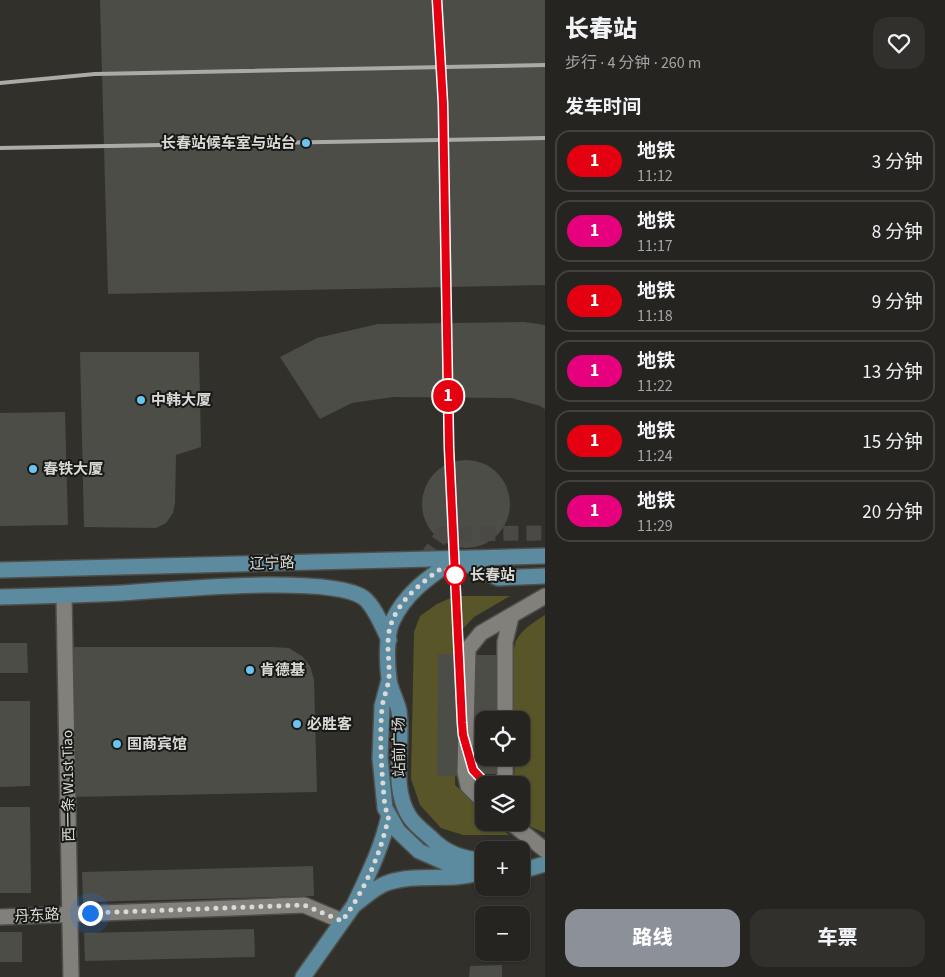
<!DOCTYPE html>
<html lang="zh">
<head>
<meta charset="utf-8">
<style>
	body { margin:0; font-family:"Source Sans 3","Noto Sans SC",sans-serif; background:#31302d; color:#f1f3f6; height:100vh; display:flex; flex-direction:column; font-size:19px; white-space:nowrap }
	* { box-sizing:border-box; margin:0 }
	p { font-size:16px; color:#a3a4a5 }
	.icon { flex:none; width:28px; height:28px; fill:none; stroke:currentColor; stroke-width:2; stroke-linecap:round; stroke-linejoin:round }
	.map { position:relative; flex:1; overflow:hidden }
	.sheet { display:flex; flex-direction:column; background:#252420; width:400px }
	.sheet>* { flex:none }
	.badge { padding:0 10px; border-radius:16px; font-size:18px; line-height:32px }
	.controls { position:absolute; left:475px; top:711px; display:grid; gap:10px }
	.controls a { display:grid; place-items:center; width:55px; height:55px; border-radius:10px; background:#252420; box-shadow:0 1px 4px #0004,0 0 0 1px #42413e; font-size:25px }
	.you { position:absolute; width:25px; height:25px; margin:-12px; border:4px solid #fff; border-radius:50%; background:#1a73e8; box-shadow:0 0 0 8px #1a73e833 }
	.map>.badge { position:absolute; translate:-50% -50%; box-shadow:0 0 0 2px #fff }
	h2 { padding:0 20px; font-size:19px; line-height:45px }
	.round { display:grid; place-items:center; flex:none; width:52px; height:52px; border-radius:15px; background:#31302d }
	.head { display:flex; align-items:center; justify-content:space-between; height:85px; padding:0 20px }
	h1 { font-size:24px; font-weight:800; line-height:38px }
	.cta { display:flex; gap:10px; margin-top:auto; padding:10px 20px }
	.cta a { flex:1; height:58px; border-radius:15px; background:#8c9099; color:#fff; font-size:20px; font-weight:800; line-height:58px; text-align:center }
	.cta a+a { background:#31302d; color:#f1f3f6 }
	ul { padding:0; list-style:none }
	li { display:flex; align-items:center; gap:15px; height:62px; margin:0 10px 8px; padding:0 10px; border:2px solid #42413e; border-radius:15px }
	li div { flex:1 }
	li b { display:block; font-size:19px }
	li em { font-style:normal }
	li .badge { min-width:55px; font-weight:700; text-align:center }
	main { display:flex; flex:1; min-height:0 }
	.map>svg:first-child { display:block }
	.green { fill:#585628 }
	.building { fill:#4d4d47 }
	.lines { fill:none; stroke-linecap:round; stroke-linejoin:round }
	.minor-tunnel { stroke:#4a4945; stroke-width:15; stroke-dasharray:15 8; stroke-linecap:butt }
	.minor-casing { stroke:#4f4e4a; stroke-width:18 }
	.major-casing { stroke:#4f4e4a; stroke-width:18 }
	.minor { stroke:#81807a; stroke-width:15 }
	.major { stroke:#5c8a9f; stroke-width:15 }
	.rail { stroke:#aaaaa7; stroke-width:4 }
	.line-casing { stroke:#fff; stroke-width:11 }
	.line { stroke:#e50011; stroke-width:8 }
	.walk { stroke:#d9d9d6; stroke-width:5; stroke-dasharray:0 9 }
	.poi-dot { fill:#6ac3f1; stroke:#181816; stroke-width:2 }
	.stop-dot { fill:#fff; stroke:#e50011; stroke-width:2.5 }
	.labels { text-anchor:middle; stroke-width:4; stroke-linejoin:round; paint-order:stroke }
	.poi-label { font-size:15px; font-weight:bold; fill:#d9d9d6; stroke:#181816; text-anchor:start }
	.street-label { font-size:15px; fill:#d9d9d6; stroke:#181816 }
	.stop-label { font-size:15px; font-weight:bold; fill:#d9d9d6; stroke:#181816; text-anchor:start }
</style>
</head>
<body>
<main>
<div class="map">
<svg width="545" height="977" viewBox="0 0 545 977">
	<rect width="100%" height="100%" fill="#31302b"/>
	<path class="green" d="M455,596H510L474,617L459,633L455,785L484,811V822L496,823L509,835H463L441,828L420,805L411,779L414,632L420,616L437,604Z
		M545,615V833L529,826L521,818V785H514L515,758H521V720H514C514,706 511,650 516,641C522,629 534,622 545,615Z"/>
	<path class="building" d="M100,0H545V285L108,294Z
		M524,322L545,325V409L540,406L512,398L393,397L352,403L320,419L280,357L317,338L378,324Z
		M80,352H199L201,447L176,455L175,503L173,513L166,523L156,528L84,527Z
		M65,412L68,525L0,526V413Z
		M422 504a44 44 0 1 1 88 0a44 44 0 1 1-88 0Z
		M0,643H27L28,673H0Z
		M67,647H271L289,648L302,656L310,666L314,679L317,792L70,797Z
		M438,654H457V776H437Z
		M474,655H496V720H484V758H496V774H474Z
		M0,701H30V786L0,787Z
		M0,807H30L31,893H0Z
		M313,866L314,896L83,902L82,872Z
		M254,929L255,957L85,961L84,933Z
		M0,932H22V962H0Z
		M502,965V977H469L470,966Z"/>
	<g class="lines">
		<path class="minor-tunnel" d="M425,560L443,534L545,533"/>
		<defs>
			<path id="minor" d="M64,596L71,977
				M505,720V642L511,617
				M505,785V758
				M484,802L468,786L465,772L468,649L481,633L545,596
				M510,822L545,850
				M0,917L304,905L342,921"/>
			<path id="major" d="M0,570L545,556
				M0,597C41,596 81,595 122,593C167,590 332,574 364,598C375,607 383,628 389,640
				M389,680L382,706L380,758L385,808L398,831L419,851L446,863L467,867
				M389,815C382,848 368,875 354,905C364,898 375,887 387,883C418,872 453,883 484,871
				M484,860C462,860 445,853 430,837C423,831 414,824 409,816C390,785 404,745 399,711C397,700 390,690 389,679C387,665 386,635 392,622C405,593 429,577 455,559L498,578L545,576
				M521,868H531L545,864
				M303,977L354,905"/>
		</defs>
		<use href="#minor" class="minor-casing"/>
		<use href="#major" class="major-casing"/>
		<use href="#minor" class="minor"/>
		<use href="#major" class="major"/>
		<path class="rail" d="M0,83L95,74L545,65
			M0,148L545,138"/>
	</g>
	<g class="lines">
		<defs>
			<path id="line" d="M437,0L443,104L449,448L462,723L463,735L473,770L487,785"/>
		</defs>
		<use href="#line" class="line-casing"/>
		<use href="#line" class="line"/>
		<path class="walk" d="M90,913L304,905L342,921C365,890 381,853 389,815L385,808C382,774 379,742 382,708C383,698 388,688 389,678C390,661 385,641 391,624C400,599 421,583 442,568L455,575"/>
	</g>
	<g class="poi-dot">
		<circle cx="306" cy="143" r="5"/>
		<circle cx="141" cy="400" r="5"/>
		<circle cx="33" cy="469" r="5"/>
		<circle cx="250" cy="670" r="5"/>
		<circle cx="297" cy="724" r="5"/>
		<circle cx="117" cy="744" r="5"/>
	</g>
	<circle class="stop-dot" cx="455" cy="575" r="10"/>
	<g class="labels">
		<g class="poi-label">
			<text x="296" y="148" text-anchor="end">长春站候车室与站台</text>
			<text x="151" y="405">中韩大厦</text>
			<text x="43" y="474">春铁大厦</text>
			<text x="260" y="675">肯德基</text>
			<text x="307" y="729">必胜客</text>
			<text x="127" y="749">国商宾馆</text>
		</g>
		<g class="street-label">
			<text transform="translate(272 563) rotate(-2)" y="5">辽宁路</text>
			<text transform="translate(399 747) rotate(-91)" y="5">站前广场</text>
			<text transform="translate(68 786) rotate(-91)" y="5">西一条 W.1st Tiao</text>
			<text transform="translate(37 915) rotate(-3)" y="5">丹东路</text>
		</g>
		<g class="stop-label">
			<text x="470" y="580">长春站</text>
		</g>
	</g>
</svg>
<div class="controls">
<a><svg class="icon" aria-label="locate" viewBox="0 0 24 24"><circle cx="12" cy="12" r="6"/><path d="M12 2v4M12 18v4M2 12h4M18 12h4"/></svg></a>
<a><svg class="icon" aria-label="layers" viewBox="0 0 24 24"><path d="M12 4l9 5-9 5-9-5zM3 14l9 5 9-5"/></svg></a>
<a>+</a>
<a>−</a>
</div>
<div class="you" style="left:90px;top:913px"></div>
<b class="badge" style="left:448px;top:396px;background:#e50011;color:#fff">1</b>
</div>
<section class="sheet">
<div class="head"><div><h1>长春站</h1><p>步行 · 4 分钟 · 260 m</p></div><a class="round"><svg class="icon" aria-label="heart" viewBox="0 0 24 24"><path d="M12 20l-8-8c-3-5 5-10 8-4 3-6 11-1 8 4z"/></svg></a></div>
<h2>发车时间</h2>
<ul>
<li><span class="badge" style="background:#e50011;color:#fff">1</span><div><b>地铁</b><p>11:12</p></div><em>3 分钟</em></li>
<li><span class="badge" style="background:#e6007e;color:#fff">1</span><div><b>地铁</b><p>11:17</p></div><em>8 分钟</em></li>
<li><span class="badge" style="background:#e50011;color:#fff">1</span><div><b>地铁</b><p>11:18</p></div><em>9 分钟</em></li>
<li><span class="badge" style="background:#e6007e;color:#fff">1</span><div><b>地铁</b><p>11:22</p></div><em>13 分钟</em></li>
<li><span class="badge" style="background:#e50011;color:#fff">1</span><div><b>地铁</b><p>11:24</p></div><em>15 分钟</em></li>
<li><span class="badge" style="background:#e6007e;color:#fff">1</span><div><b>地铁</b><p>11:29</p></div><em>20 分钟</em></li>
</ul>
<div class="cta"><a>路线</a><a>车票</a></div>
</section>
</main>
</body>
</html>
